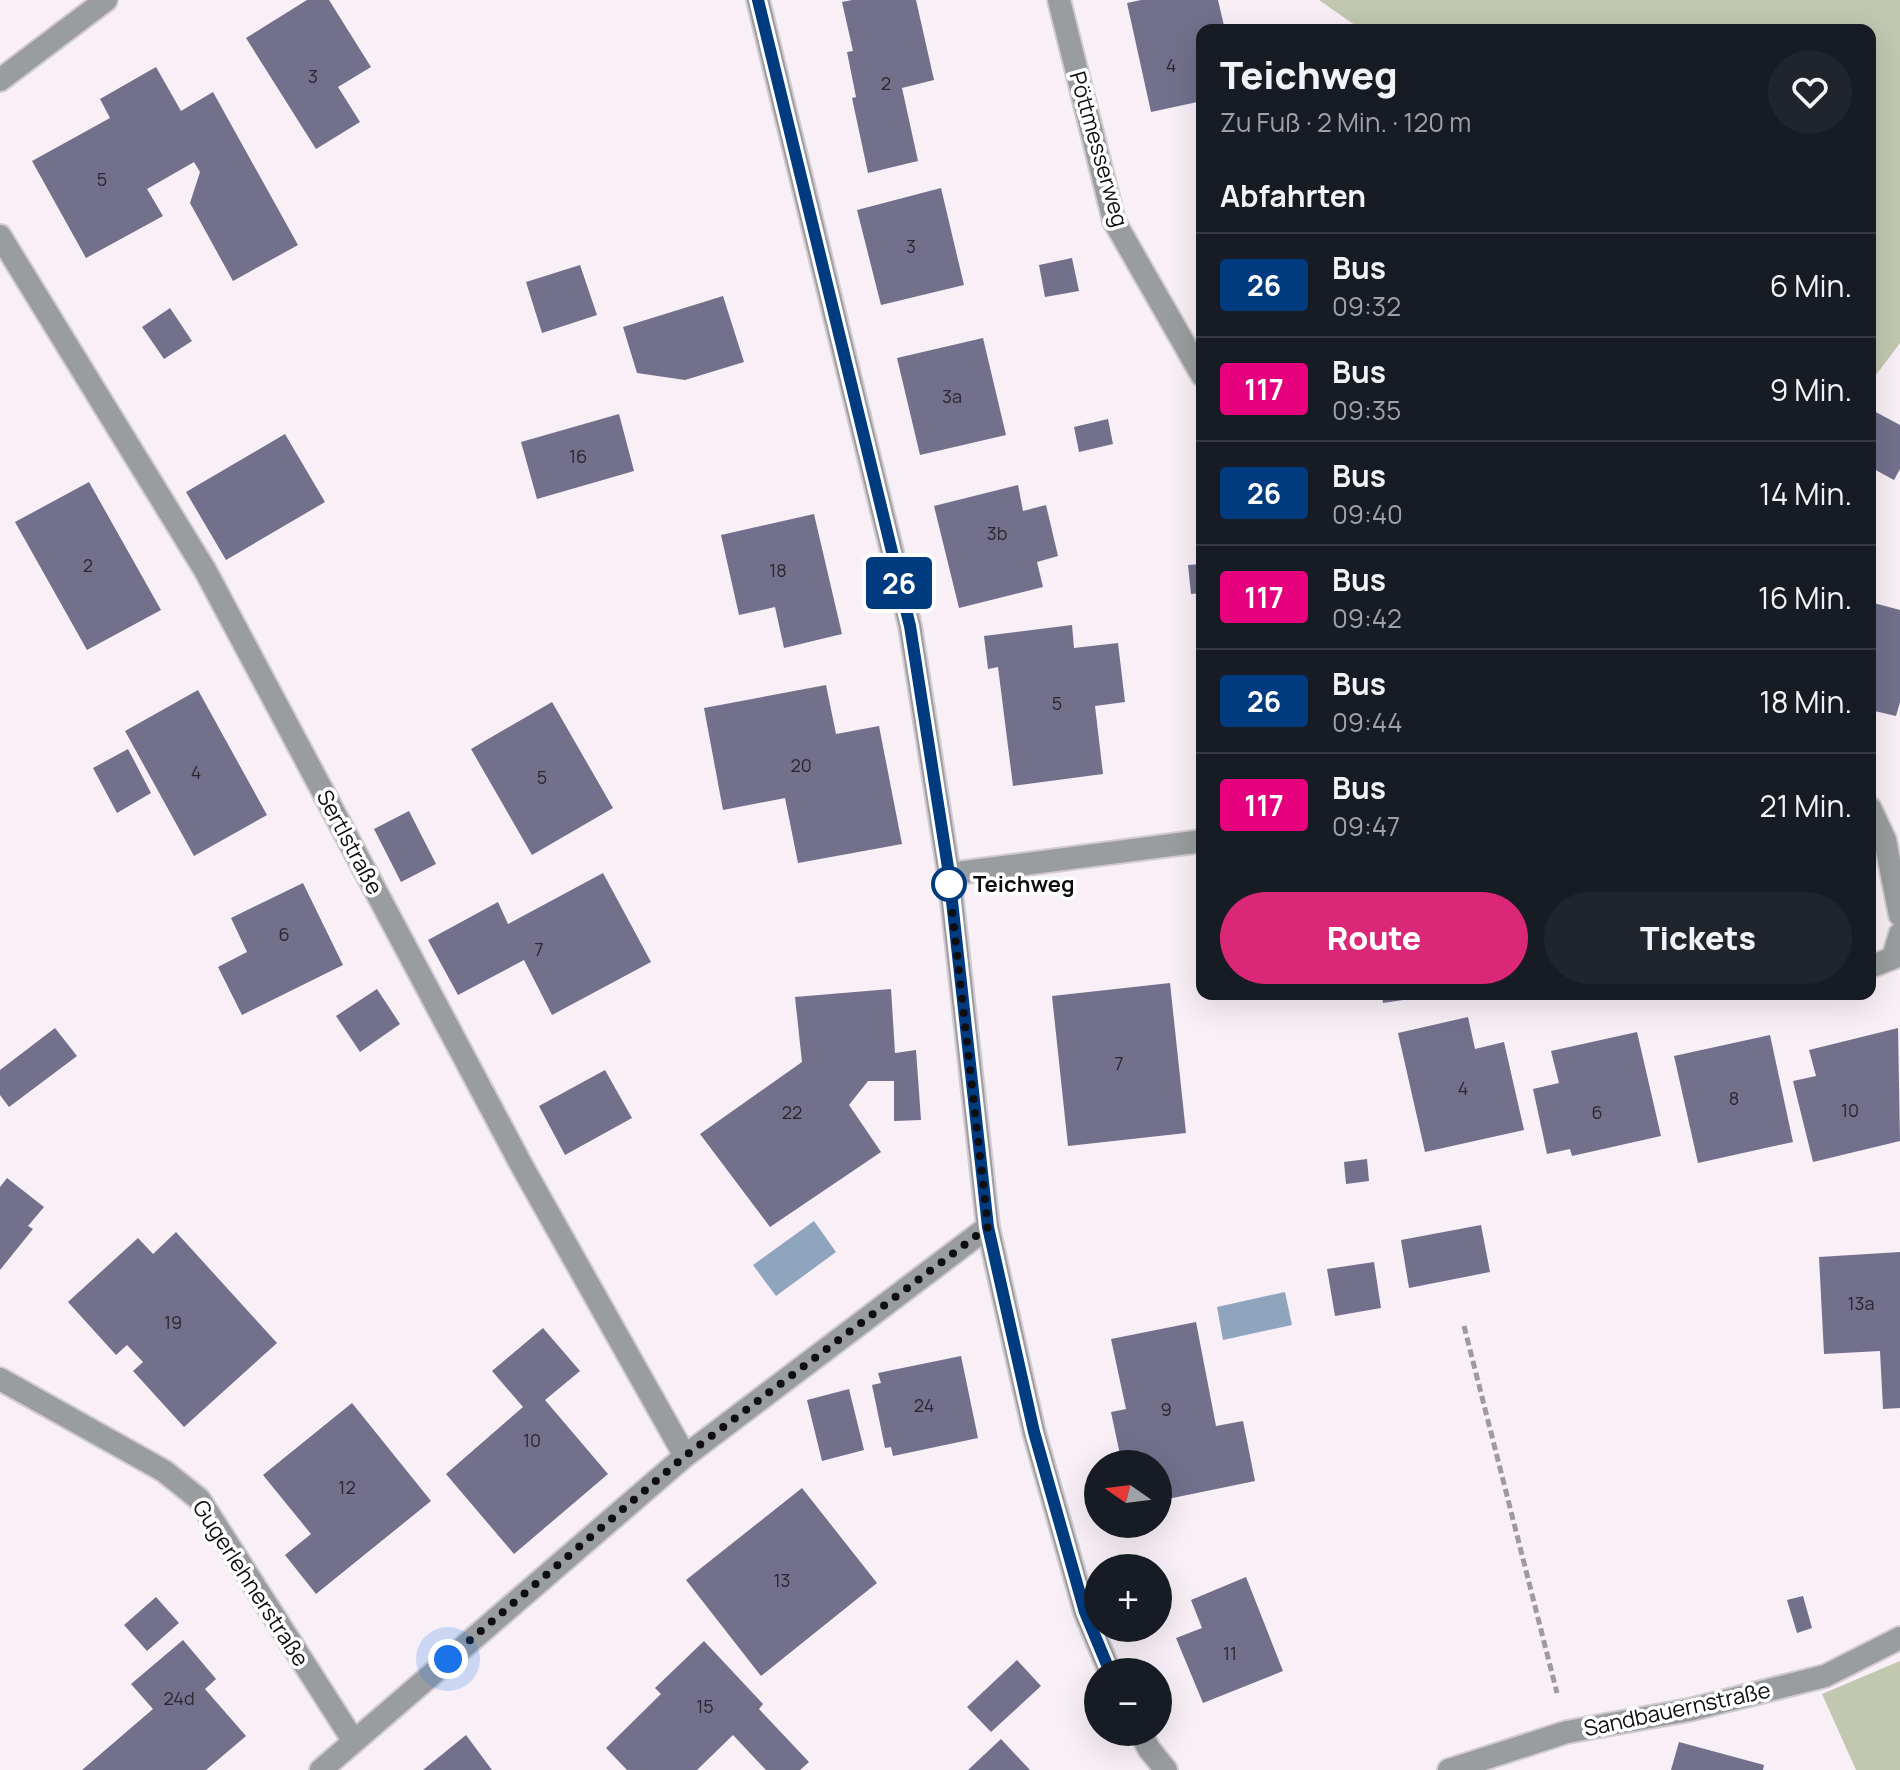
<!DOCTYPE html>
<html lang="de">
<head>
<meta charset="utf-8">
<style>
	body { margin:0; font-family:Manrope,sans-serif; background:#20242c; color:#f1f3f6; height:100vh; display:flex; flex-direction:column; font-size:30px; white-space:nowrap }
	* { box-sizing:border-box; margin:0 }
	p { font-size:26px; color:#9ea1a6 }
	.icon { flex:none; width:44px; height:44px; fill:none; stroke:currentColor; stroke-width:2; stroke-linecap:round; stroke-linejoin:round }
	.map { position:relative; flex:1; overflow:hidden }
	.side { position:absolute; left:1196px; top:24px; width:680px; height:976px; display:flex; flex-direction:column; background:#171b24; border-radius:16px; box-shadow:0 8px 32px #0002 }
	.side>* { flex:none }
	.badge { padding:0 16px; border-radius:6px; font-size:28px; line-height:52px }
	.needle { width:52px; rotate:284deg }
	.fabs { position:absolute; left:1084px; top:1450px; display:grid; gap:16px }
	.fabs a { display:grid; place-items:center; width:88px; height:88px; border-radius:50%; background:#171b24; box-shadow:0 8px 32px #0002; font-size:40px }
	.you { position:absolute; width:40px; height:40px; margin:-20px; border:6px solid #fff; border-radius:50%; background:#1a73e8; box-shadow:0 0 0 12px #1a73e833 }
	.map>.badge { position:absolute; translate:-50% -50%; box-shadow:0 0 0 4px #fff }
	h2 { padding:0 24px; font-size:30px; line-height:72px }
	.round { display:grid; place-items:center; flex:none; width:84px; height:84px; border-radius:42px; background:#20242c }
	.summary { display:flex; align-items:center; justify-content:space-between; height:136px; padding:0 24px }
	h1 { font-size:38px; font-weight:800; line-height:60px }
	.button { display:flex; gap:16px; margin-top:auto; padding:16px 24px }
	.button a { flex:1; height:92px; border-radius:48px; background:#db2777; color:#fff; font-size:32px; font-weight:800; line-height:92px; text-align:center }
	.button a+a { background:#20242c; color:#f1f3f6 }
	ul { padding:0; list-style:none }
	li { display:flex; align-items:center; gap:24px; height:104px; padding:0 24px; border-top:2px solid #363941 }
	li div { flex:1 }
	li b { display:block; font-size:30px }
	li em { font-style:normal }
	li .badge { min-width:88px; font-weight:700; text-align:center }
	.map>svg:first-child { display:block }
	.green { fill:#c2c7b0 }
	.water { fill:#8fa5be }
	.building { fill:#73708c }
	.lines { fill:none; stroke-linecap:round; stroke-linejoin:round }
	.minor-casing { stroke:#d3cbd2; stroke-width:26 }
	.path { stroke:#a09a9f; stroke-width:5; stroke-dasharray:8 4; stroke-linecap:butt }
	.minor { stroke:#9a9da0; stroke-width:22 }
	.line-casing { stroke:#fff; stroke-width:18 }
	.line { stroke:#003b80; stroke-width:12 }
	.walk { stroke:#100e10; stroke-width:8; stroke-dasharray:0 14.4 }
	.stop-dot { fill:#fff; stroke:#003b80; stroke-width:4 }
	.labels { text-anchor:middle; stroke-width:7; stroke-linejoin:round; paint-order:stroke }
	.number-label { font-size:18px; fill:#29262f }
	.street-label { font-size:22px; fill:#100e10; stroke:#fff }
	.stop-label { font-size:22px; font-weight:bold; fill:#100e10; stroke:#fff; text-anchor:start }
</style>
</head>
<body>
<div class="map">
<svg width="1900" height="1770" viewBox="0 0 1900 1770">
	<rect width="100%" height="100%" fill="#f8eff7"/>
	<path class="green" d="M1319,0H1900V343L1870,383V30H1362Z
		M1900,1661V1770H1856L1822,1694Z"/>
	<path class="water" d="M814,1221L836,1252L776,1296L753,1265Z
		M1285,1292L1292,1325L1223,1340L1217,1307Z"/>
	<path class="building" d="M307,0H329L371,67L338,87L360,122L316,149L246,38Z
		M852,0H916L934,80L902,88L918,161L868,173L852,98L856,97L847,52L853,51L842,2Z
		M1141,0H1218L1225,30H1202V101L1151,112L1127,3Z
		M156,67L181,111L213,92L298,245L233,281L190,203L200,172L194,162L147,189L163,216L86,258L32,161L110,118L100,99Z
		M941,188L964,285L881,305L857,210Z
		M1072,258L1079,291L1045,297L1039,265Z
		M580,265L597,315L542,333L526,282Z
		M723,296L744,362L685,380L637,373L623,327Z
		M170,308L192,341L164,359L142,327Z
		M983,338L1006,435L920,455L897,358Z
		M1872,410L1900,425V469L1894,480L1870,467V414Z
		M619,414L634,471L537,499L521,442Z
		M1108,419L1113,444L1079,452L1074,427Z
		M285,434L325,502L226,560L186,492Z
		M89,482L161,610L87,650L15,522Z
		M1018,485L1023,511L1046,505L1058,556L1037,562L1043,587L959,608L934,506Z
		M814,514L842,634L784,648L775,607L739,615L721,535Z
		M1202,564V593L1191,594L1188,565Z
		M1870,602L1900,610V702L1896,716L1870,710Z
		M1072,625L1074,648L1118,643L1125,702L1095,706L1103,774L1013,786L998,667L988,669L984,636Z
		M826,685L836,734L879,726L902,844L798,863L785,798L723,810L704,708Z
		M198,690L267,815L194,856L125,731Z
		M552,702L613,808L532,855L471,749Z
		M128,749L151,793L117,813L93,768Z
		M409,811L436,864L401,882L374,829Z
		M603,873L651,962L552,1015L524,960L458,995L428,940L498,902L508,924Z
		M303,883L343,965L242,1015L218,967L247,952L231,918Z
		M1170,983L1186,1133L1068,1146L1052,996Z
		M377,989L400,1024L360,1052L336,1016Z
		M891,989L895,1053L916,1050L921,1120L894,1121V1081H868L849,1105L881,1152L770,1227L700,1134L802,1062L795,997Z
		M1382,994H1430V996L1383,1003Z
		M1468,1017L1475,1049L1504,1042L1524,1130L1425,1152L1398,1033Z
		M55,1028L77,1056L9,1107L0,1095V1070Z
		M1898,1028L1900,1141L1813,1162L1793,1081L1816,1076L1809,1050Z
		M1637,1032L1661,1136L1572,1156L1570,1149L1547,1154L1533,1089L1559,1083L1551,1051Z
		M1770,1035L1793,1142L1698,1163L1674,1056Z
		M605,1070L632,1118L565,1155L539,1106Z
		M1367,1159L1369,1181L1346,1184L1344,1162Z
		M7,1178L44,1207L28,1226L33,1229L0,1270V1187Z
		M1481,1225L1490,1272L1409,1288L1401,1240Z
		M176,1232L277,1343L184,1427L133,1371L143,1362L127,1345L116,1355L68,1302L138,1238L153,1254Z
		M1900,1252V1408L1883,1409L1880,1351L1824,1354L1819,1257Z
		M1374,1262L1381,1308L1335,1316L1327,1269Z
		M1196,1322L1216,1426L1243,1421L1255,1481L1158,1501V1464H1122L1111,1412L1126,1409L1111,1339Z
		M543,1328L580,1371L545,1400L608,1474L514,1554L446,1474L523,1407L492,1371Z
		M961,1356L978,1438L893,1456L891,1447L885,1448L872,1385L881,1383L878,1373Z
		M849,1389L864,1450L822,1461L807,1400Z
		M352,1403L431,1501L316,1594L285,1555L311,1534L263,1475Z
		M802,1488L877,1583L761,1676L686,1580Z
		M1246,1577L1283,1671L1203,1703L1176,1638L1202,1628L1191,1600Z
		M1803,1596L1812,1628L1797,1633L1787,1600Z
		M156,1597L179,1623L147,1651L124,1625Z
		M183,1640L216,1679L205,1689L246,1736L206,1770H82L153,1709L131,1684Z
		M704,1641L763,1704L759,1709L809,1762L800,1770H766L733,1735L697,1770H627L606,1748L661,1694L655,1688Z
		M1017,1660L1041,1686L991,1732L967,1707Z
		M466,1735L492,1770H423Z
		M1001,1739L1030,1770H968Z
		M1679,1742L1764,1765L1763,1770H1671Z"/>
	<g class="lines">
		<defs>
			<path id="minor" d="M758,0L910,626L949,874L988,1227L1034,1432L1085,1612L1110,1672
				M1059,0L1114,221L1202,375
				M0,80L106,0
				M0,236L205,570L523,1168L685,1456
				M1870,808L1885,840L1900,915
				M949,874L1202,841
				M1870,967L1893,958L1900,934
				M0,1379L164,1471L199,1499L353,1740
				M1140,1732L1149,1749L1166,1770
				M321,1770L685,1456L988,1227
				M1449,1770L1567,1732L1689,1710L1825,1676L1900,1638"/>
		</defs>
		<use href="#minor" class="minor-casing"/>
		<path class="path" d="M1464,1326L1557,1693"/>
		<use href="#minor" class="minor"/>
	</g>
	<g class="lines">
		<defs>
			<path id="line" d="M758,0L910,626L949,874L988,1227L1034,1432L1085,1612L1110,1672"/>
		</defs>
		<use href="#line" class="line-casing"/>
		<use href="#line" class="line"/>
		<path class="walk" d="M448,1659L685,1456L988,1227L949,884"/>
	</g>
	<circle class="stop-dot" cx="949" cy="884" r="16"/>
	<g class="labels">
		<g class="number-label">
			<text x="1171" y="72">4</text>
			<text x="313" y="83">3</text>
			<text x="886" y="90">2</text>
			<text x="102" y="186">5</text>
			<text x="911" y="253">3</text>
			<text x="952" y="403">3a</text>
			<text x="578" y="463">16</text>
			<text x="997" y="540">3b</text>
			<text x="88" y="572">2</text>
			<text x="778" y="577">18</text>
			<text x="1057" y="710">5</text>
			<text x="801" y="772">20</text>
			<text x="196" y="779">4</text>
			<text x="542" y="784">5</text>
			<text x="284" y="941">6</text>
			<text x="539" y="956">7</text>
			<text x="1119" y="1070">7</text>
			<text x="1463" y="1095">4</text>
			<text x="1734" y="1105">8</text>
			<text x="1850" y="1117">10</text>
			<text x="792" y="1119">22</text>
			<text x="1597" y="1119">6</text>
			<text x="1861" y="1310">13a</text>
			<text x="173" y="1329">19</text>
			<text x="924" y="1412">24</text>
			<text x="1166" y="1416">9</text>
			<text x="532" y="1447">10</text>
			<text x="347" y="1494">12</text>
			<text x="782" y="1587">13</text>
			<text x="1230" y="1660">11</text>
			<text x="179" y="1705">24d</text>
			<text x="705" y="1713">15</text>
		</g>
		<g class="street-label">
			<text transform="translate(1099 149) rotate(74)" y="8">Pöttmesserweg</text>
			<text transform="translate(350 842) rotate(62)" y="8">Sertlstraße</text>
			<text transform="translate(251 1583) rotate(57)" y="8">Gugerlehnerstraße</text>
			<text transform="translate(1677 1709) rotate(-12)" y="8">Sandbauernstraße</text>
		</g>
		<g class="stop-label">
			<text x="973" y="892">Teichweg</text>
		</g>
	</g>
</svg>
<div class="fabs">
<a><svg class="needle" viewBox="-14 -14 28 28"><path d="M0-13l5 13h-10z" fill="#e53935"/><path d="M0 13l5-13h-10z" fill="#9ea1a6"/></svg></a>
<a>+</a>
<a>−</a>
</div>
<div class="you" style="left:448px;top:1659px"></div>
<b class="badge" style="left:899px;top:583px;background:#003b80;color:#fff">26</b>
<section class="side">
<div class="summary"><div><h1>Teichweg</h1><p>Zu Fuß · 2 Min. · 120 m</p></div><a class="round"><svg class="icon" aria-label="heart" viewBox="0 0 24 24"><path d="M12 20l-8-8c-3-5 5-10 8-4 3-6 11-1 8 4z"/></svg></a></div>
<h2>Abfahrten</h2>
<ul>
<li><span class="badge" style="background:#003b80;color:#fff">26</span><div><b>Bus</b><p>09:32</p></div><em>6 Min.</em></li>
<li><span class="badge" style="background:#e6007e;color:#fff">117</span><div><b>Bus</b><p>09:35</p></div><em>9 Min.</em></li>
<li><span class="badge" style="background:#003b80;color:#fff">26</span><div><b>Bus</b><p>09:40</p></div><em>14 Min.</em></li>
<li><span class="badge" style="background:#e6007e;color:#fff">117</span><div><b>Bus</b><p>09:42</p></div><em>16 Min.</em></li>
<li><span class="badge" style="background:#003b80;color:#fff">26</span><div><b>Bus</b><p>09:44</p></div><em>18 Min.</em></li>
<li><span class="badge" style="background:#e6007e;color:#fff">117</span><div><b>Bus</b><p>09:47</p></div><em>21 Min.</em></li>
</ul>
<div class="button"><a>Route</a><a>Tickets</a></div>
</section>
</div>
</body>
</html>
